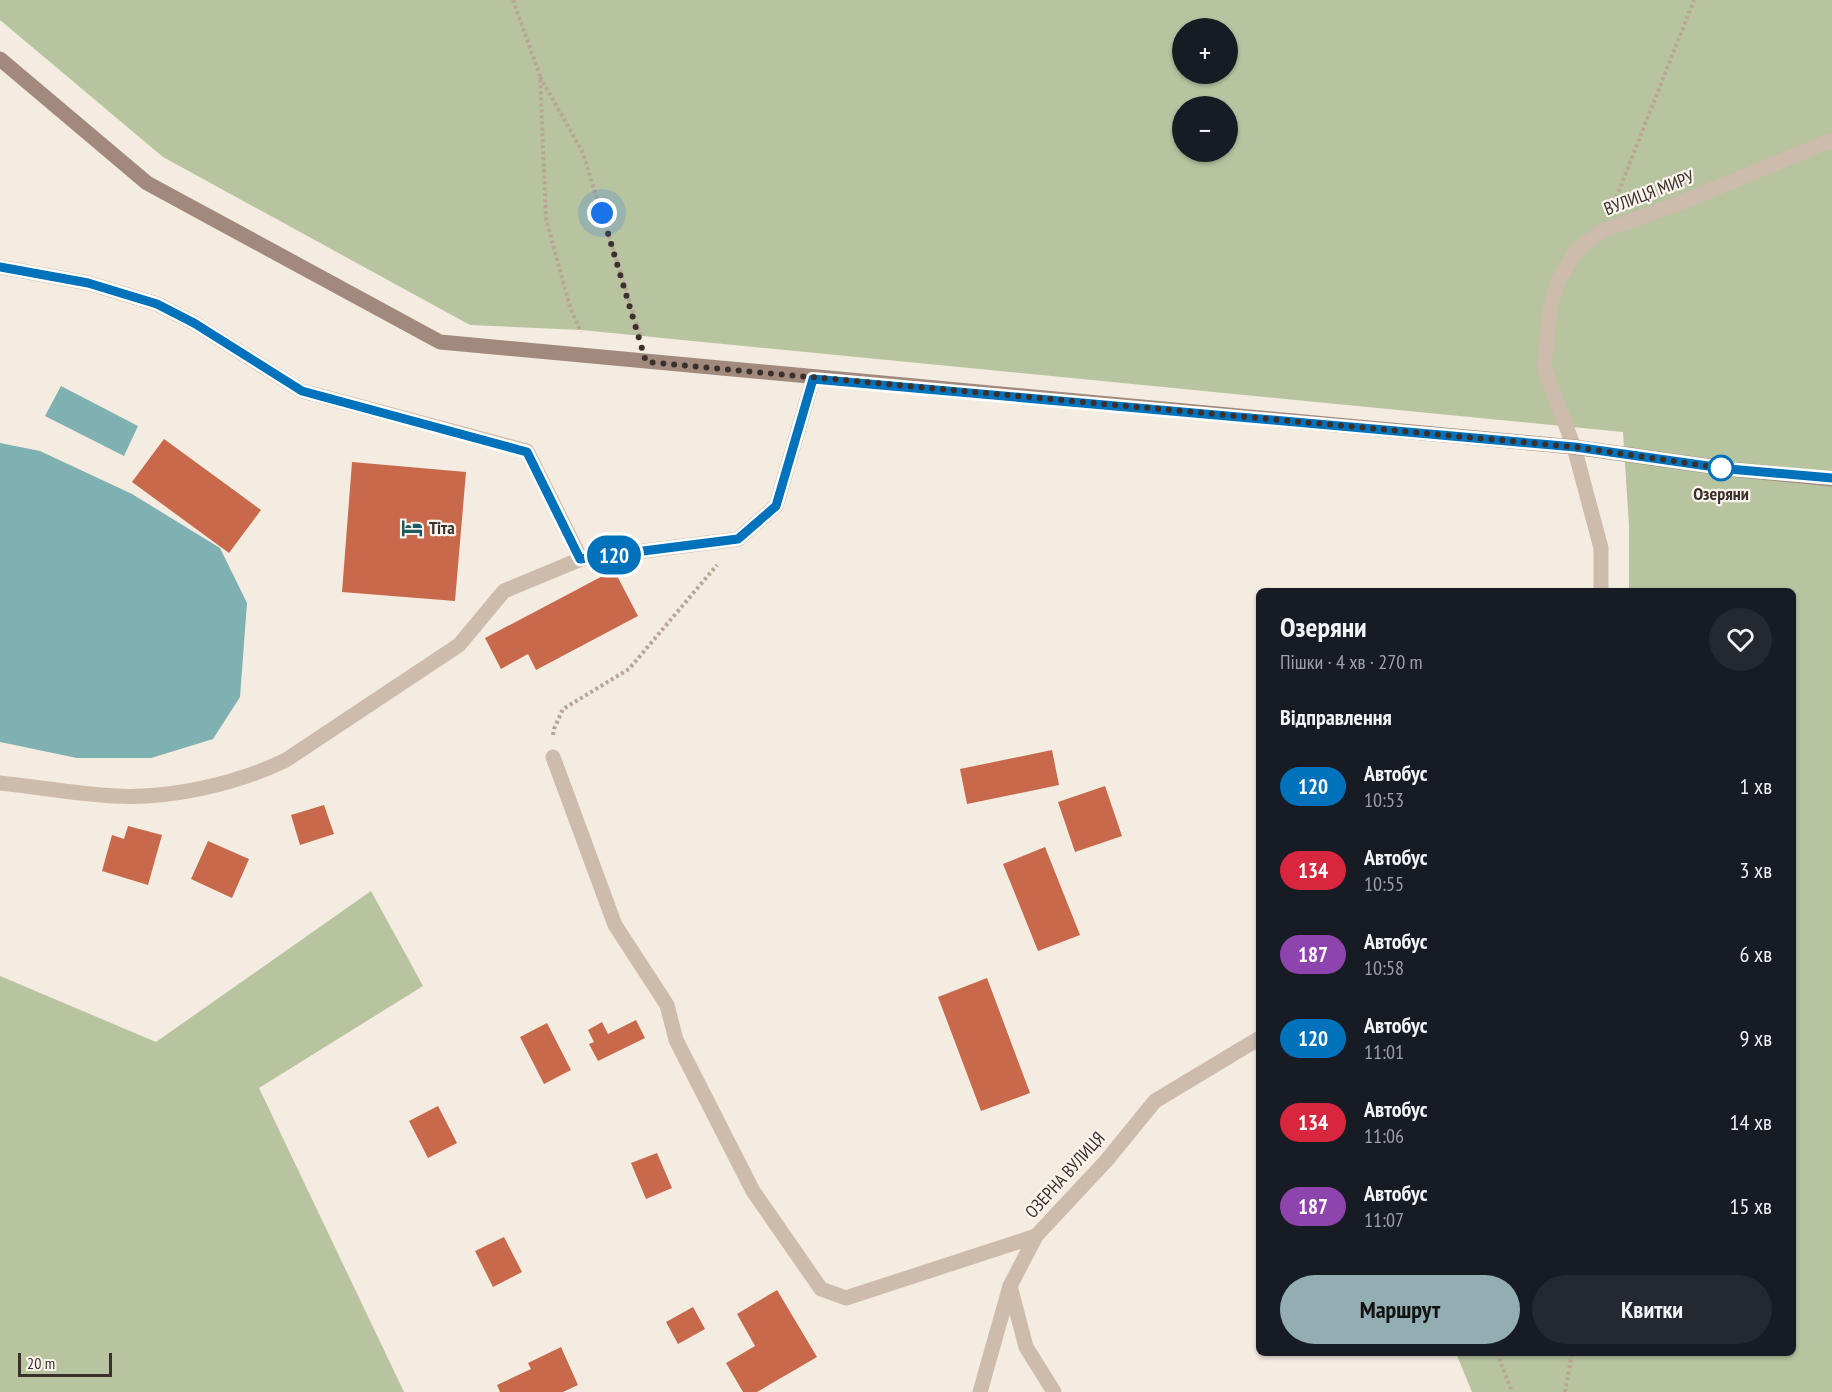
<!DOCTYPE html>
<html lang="uk">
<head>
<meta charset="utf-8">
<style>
	body { margin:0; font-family:"PT Sans Narrow",sans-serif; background:#242831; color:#f1f3f6; height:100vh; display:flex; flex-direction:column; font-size:22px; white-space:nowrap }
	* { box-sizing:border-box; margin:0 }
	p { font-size:20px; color:#9ea1a6 }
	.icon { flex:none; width:33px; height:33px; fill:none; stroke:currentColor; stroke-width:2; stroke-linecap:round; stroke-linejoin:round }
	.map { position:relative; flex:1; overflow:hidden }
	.panel { position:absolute; left:1256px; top:588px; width:540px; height:768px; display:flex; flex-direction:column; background:#171b24; border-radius:9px; box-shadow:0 2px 4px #0004 }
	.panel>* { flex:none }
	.badge { padding:0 12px; border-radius:20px; font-size:21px; line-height:39px }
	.fabs { position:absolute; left:1172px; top:18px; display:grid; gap:12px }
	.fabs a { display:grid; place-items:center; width:66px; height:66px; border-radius:50%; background:#171b24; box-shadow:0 2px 4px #0004; font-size:30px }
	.scale { position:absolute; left:18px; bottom:15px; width:94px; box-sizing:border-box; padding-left:6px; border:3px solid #3b302b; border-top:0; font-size:16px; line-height:21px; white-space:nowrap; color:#3b302b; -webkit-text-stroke:4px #fbf5ee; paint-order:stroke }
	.you { position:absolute; width:30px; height:30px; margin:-15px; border:4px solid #fff; border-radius:50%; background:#1a73e8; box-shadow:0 0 0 9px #1a73e833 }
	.map>.badge { position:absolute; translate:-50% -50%; box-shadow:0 0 0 3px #fff }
	h2 { padding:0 24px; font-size:22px; line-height:54px }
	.round { display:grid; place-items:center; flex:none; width:63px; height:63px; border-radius:32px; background:#242831 }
	.summary { display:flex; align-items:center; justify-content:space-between; height:102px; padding:0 24px }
	h1 { font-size:28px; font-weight:600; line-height:45px }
	.cta { display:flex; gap:12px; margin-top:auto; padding:12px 24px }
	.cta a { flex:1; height:69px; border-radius:36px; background:#92aeb2; color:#111; font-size:24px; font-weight:600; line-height:69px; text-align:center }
	.cta a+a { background:#242831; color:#f1f3f6 }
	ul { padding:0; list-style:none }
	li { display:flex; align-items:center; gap:18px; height:84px; padding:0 24px }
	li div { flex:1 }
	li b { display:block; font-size:22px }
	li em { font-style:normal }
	li .badge { min-width:66px; font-weight:700; text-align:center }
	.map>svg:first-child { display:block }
	.green { fill:#b8c4a0; fill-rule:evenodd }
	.water { fill:#7fb0b2 }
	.building { fill:#c8694b }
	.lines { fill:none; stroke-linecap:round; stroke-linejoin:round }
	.path { stroke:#b9a596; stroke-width:4; stroke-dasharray:3 3; stroke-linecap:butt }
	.lane { stroke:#cdbbac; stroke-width:15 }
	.street { stroke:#cdbbac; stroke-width:15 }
	.secondary { stroke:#a18a7d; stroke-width:15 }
	.line-casing { stroke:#fff; stroke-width:14 }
	.line { stroke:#0072bc; stroke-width:9 }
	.walk { stroke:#3b302b; stroke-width:6; stroke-dasharray:0 10.8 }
	.stop-dot { fill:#fff; stroke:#0072bc; stroke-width:3 }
	.labels { text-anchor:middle; stroke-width:4.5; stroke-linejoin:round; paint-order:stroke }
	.street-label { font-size:18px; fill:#3b302b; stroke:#fbf5ee }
	.stop-label { font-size:18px; font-weight:bold; fill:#3b302b; stroke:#fbf5ee }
	.poi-label { font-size:18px; font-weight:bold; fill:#3b302b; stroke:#fbf5ee; text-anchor:start }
</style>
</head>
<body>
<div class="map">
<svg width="1832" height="1392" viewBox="0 0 1832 1392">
	<rect width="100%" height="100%" fill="#f4ebe1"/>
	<path class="green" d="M0,0H1832V1392H1472L1456,1353H1792V591H1629V526L1623,432L581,330L470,325L163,157L0,20ZM1182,28H1227V74H1182ZM1182,106H1227V152H1182Z
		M371,891L423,986L259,1088L404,1392H0V976L156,1042Z"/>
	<path class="water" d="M61,386L138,426L124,456L45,416Z
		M0,443L40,451L132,494L220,548L247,603L240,697L213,739L151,758H77L0,742Z"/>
	<path class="building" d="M164,439L261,510L229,553L132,482Z
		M352,462L466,472L455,601L342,592Z
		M614,570L638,616L536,670L528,654L501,669L485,638Z
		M1052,750L1059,785L967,804L960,769Z
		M1105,786L1122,836L1075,852L1058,802Z
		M324,805L334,834L300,845L291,815Z
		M128,826L162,835L148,885L102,871L112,835L124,839Z
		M208,841L249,859L232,898L191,879Z
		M1045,847L1080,935L1038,951L1003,864Z
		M987,978L1030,1093L981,1111L938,997Z
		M636,1020L645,1038L598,1061L589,1044L594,1042L588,1030L602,1022L608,1034Z
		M547,1023L571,1070L544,1084L520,1037Z
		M438,1106L457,1143L428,1158L409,1121Z
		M657,1153L672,1188L646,1199L631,1163Z
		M504,1237L522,1272L493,1287L475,1251Z
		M777,1290L817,1357L757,1392H743L726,1363L755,1346L737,1314Z
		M693,1307L705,1329L678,1344L666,1322Z
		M561,1347L578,1385L563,1392H500L497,1385L531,1369L528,1363Z"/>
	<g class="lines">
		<path class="path" d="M513,0L540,76L546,219L570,307L581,332
			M540,77L582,151L641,337
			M1614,203L1694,0
			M553,735L554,729L563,709L629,669L717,565
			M1497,1353L1512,1392
			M1565,1392L1572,1353"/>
		<path class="lane" d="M0,267L88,283L157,304L194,323L302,391L527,451L581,559
			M1574,447L1544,368L1550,309L1558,281L1576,251L1602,231L1675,205L1832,140
			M553,757L615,925L667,1005L676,1040L753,1191L821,1289L846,1298L1036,1236
			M0,783C38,787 77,794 115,796C170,799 237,784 286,760L459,645L504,591L581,559L738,539L776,506L813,379
			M980,1392L1010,1286"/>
		<path class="street" d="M1574,447L1601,548V591
			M1054,1392L1026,1347L1010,1286L1036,1236L1106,1161L1155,1101L1258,1039"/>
		<path class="secondary" d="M0,59L147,183L440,342L1574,447L1729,469L1832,479"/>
	</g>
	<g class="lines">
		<defs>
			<path id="line" d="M0,267L88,283L157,304L194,323L302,391L527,452L580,559L738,539L776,506L813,379L1575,447L1729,469L1832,478"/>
		</defs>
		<use href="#line" class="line-casing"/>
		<use href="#line" class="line"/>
		<path class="walk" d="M602,213L646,362L1575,447L1729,469L1721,468"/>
	</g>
	<defs>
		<symbol id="hotel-bare" viewBox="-9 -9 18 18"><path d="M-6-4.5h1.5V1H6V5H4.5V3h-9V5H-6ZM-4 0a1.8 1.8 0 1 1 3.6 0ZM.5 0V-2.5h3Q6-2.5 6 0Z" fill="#1f5a5e" stroke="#fbf5ee" stroke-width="2.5" paint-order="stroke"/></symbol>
	</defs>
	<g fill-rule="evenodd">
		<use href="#hotel-bare" x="397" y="513" width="30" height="30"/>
	</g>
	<circle class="stop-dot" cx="1721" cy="468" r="12"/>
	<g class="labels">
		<g class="street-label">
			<text transform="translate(1649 193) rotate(-21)" y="6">ВУЛИЦЯ МИРУ</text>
			<text transform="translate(1065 1175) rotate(-48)" y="6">ОЗЕРНА ВУЛИЦЯ</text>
		</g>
		<g class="stop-label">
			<text x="1721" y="500">Озеряни</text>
		</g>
		<g class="poi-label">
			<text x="429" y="534">Тіта</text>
		</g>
	</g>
</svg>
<div class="fabs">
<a>+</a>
<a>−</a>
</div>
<div class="scale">20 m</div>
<div class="you" style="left:602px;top:213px"></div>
<b class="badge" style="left:614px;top:555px;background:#0072bc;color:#fff">120</b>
<section class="panel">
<div class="summary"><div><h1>Озеряни</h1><p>Пішки · 4 хв · 270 m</p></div><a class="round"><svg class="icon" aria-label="heart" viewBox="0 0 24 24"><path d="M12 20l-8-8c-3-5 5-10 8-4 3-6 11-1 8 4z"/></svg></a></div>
<h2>Відправлення</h2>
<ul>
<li><span class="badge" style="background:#0072bc;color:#fff">120</span><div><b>Автобус</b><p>10:53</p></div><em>1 хв</em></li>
<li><span class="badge" style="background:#d7263d;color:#fff">134</span><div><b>Автобус</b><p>10:55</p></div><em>3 хв</em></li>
<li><span class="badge" style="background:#8e44ad;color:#fff">187</span><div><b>Автобус</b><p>10:58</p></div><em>6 хв</em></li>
<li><span class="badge" style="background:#0072bc;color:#fff">120</span><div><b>Автобус</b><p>11:01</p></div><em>9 хв</em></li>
<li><span class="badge" style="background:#d7263d;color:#fff">134</span><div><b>Автобус</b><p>11:06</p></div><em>14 хв</em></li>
<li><span class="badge" style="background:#8e44ad;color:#fff">187</span><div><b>Автобус</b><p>11:07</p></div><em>15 хв</em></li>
</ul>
<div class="cta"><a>Маршрут</a><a>Квитки</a></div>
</section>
</div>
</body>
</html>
